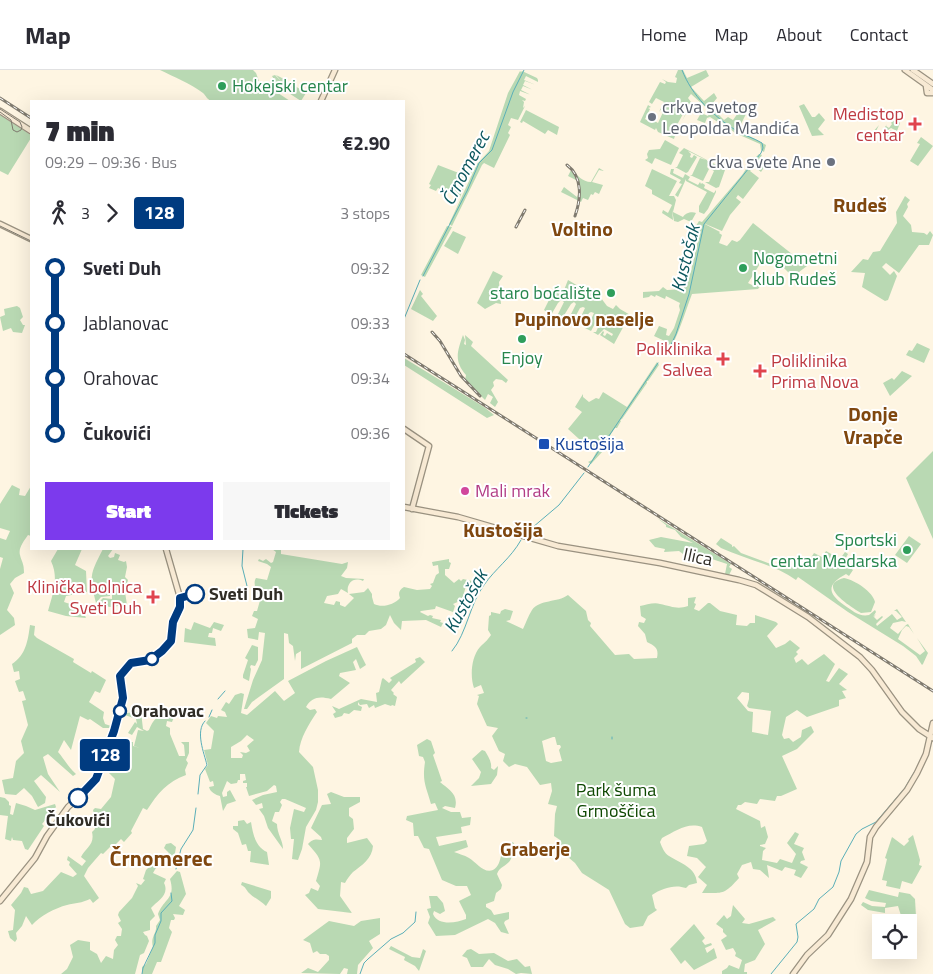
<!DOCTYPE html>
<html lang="en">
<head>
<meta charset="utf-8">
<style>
	body { margin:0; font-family:"Titillium Web",sans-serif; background:#f7f7f7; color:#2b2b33; height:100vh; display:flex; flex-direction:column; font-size:19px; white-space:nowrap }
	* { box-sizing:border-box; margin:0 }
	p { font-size:16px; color:#7c7c81 }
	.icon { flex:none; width:28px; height:28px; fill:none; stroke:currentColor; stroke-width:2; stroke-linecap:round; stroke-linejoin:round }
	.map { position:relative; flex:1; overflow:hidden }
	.details { position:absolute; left:30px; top:30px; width:375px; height:450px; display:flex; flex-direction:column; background:#fff; border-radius:0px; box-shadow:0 5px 20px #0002 }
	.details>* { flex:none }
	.badge { padding:0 10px; border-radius:4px; font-size:18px; line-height:32px }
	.tools { position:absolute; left:872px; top:844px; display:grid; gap:10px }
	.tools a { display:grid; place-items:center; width:45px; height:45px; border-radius:0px; background:#fff; box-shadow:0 5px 20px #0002; font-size:25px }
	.map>.badge { position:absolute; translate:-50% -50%; box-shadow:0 0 0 2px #fff }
	.legs { display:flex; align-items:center; gap:8px; height:55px; padding:0 15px; font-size:16px }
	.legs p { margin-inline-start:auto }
	.head { display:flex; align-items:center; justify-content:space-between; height:85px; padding:0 15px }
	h1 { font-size:28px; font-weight:800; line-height:38px }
	.primary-button { display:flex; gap:10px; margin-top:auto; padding:10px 15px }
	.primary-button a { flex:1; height:58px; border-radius:0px; background:#7c3aed; color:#fff; font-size:20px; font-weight:800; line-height:58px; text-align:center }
	.primary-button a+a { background:#f7f7f7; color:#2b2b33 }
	ul { padding:0 15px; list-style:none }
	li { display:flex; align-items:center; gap:18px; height:55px; font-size:19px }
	li i { display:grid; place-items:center; width:8px; height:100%; margin:0 6px; background:currentColor }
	li i::after { content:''; width:12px; height:12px; margin:-6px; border:4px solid; border-radius:50%; background:#fff }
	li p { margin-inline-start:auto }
	li:first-child i { background:linear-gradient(#0000 50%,currentColor 0) }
	li:last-child i { background:linear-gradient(currentColor 50%,#0000 0) }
	header { display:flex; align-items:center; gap:30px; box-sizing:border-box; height:70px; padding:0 25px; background:#fff; border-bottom:1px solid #e1e1e2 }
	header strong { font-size:24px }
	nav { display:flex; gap:28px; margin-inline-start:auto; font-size:18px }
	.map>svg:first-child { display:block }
	.green { fill:#b9d9b3; fill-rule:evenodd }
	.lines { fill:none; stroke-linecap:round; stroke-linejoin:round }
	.stream { stroke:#5aafb8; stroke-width:1 }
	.secondary-casing { stroke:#9a9281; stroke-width:7 }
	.secondary { stroke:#f8ead4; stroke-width:4.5 }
	.tram { stroke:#807b6f; stroke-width:1 }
	.rail-casing { stroke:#807b6f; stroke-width:3 }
	.rail { stroke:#fff; stroke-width:1; stroke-dasharray:4; stroke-linecap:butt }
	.line-1-casing { stroke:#fff; stroke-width:11 }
	.line-1 { stroke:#003b80; stroke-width:8 }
	.leisure-dot { fill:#2e9e5b; stroke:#fff; stroke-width:2 }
	.worship-dot { fill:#6b7280; stroke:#fff; stroke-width:2 }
	.health-dot { fill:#e0444e; stroke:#fff; stroke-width:2 }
	.transit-dot { fill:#1a4fb4; stroke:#fff; stroke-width:2 }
	.hotel-dot { fill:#d1479c; stroke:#fff; stroke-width:2 }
	.stop-1-dot { fill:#fff; stroke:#003b80; stroke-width:2.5 }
	.labels { text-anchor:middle; stroke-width:4; stroke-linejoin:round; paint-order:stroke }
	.leisure-label { font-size:18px; fill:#27864d; stroke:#fff; text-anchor:start }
	.worship-label { font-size:18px; fill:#5b616d; stroke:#fff; text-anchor:start }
	.health-label { font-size:18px; fill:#be3a42; stroke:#fff; text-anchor:end }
	.transit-label { font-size:18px; fill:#164399; stroke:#fff; text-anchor:start }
	.hotel-label { font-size:18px; fill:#b23c85; stroke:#fff; text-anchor:start }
	.street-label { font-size:18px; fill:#302d26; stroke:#fff }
	.stop-label { font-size:18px; font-weight:bold; fill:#302d26; stroke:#fff; text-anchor:start }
	.park-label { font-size:18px; fill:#0d4700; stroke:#fff }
	.water-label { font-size:19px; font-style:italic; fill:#0b575e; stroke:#fff }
	.neighbourhood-label { font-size:19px; font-weight:bold; fill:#7f470f; stroke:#fff }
	.quarter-label { font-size:20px; font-weight:bold; fill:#7f470f; stroke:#fff }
	.district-label { font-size:22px; font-weight:bold; fill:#7f470f; stroke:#fff }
</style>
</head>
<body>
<header>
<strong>Map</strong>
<nav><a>Home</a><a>Map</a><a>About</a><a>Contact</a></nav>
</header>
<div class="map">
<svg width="933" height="904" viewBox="0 0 933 904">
	<rect width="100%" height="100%" fill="#fef5e2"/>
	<path class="green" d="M160,0H253L256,3L259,11H255L252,24L255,18L270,22L268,13L270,12L278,23L290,31H211C207,29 206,26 203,23C190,13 174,7 160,0Z
		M678,0H683L687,8L706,0L709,6L691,17L704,31L714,23L717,28L712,34L716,38V42L724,50L728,47L733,50L743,36L748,40L738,60L766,75L764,82L761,80L760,74L735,63L722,52L721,54L710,47L707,48L705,53L697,50L701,43L708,46L710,41L691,24L688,28L691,32L687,38H684L683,41L686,44L682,51L685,45L683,44L672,64L675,66L677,59L674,69L658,62L656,58L655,60L640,52L648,35L651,37L648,38L650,39L645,49L652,53L651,51L653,50L658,53L665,38L663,37L659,42L664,32L656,28L652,34L649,32L660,12L665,14L666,12L662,9L668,12L676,13L677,8L675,7Z
		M520,1L521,2L522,1L537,8L538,10V12L526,6L524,10L536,15L525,11L523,15L533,20L523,16L521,20L531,25L520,21L519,25L526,29L525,31L522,30L524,32L523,38L525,36L518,50L511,48L508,55L511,57L508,63L510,65L494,98L484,93L482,95L452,156L449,154L477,94L489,81L508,23Z
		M275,5L281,11L276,5L286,10L287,14L289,12L306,23L301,31L278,16L272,6Z
		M804,34L812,47H815L819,43L825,50L818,59L824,65L812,66L799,36Z
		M526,40L559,57L557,65L548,60L545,64L523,51L522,53L520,52Z
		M0,45L31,65V68L8,105L0,101Z
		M895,48L900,53L897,61L891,58L888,60H891L896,62L892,73L873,62L879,55L876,61L881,64L886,58L885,57L887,54L886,56L889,58L892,54L891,53Z
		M921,67L933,76L918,96L910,91L920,74L917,73Z
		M665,70L679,78L671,95L655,88L652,94L645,90L648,88L647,84L649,80L660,79Z
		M684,78L707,90V91L720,96L717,95L725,100L719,117L716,118L705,112H709L714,101L709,98L711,94L709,93L707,97L709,99L703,111L690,105H692L700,88L706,90L688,81L691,84L690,87L692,88L694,85L697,87L688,102L686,103L675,97H677L683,85L679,83Z
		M759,84L762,85L759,90L765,96L761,102L754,96L750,101L759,108L743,129L738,125L736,128L741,132L730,145L722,161L703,153L720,162L719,163L722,165L719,173L727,176L732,170L737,172L740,170L753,153L807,196L799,202L790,204L783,197L785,194L782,191L777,196L753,179L752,181L763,189L748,213L752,215L755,212L761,215L758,219L692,224C684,245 679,264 668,283L665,280L669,273L654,266L659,256L667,259L666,265L669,266L674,258L680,240L679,236L680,233L666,226L665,229L656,225L655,227L651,225L649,227L643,228V222L659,221L663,217L667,220L684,219V211L689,210V207L685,205L687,200L691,201L698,170L690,166L699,151L702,152L742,105L754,87H756Z
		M469,91L475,93L470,107L468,106L460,127L438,118L436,121L429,118L431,115L429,114L438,95L464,105Z
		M599,98L604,101L599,100L592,112L603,115L599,124L595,122L593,125L591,124L588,130L583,128L581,132L561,122L564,117L577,127L580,120L578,111L568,106L571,100C578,105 582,112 591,112Z
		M652,99L677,111L669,126H674L676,130L673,142L683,147C685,143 692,141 696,143L691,152L684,149L678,152L674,151L672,140L673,150L662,143L663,140L668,143L672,135L652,124V120L645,116Z
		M671,99H674L673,103L683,108L685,104L690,107L688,110L698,115L700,112L701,114L702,113L705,115L704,118L714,123L716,120V122L708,139L704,144L699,142V136L707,122L686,111V109L678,127L675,125L682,114L679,113L681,110L670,104Z
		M905,126L910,130L907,134L908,137L903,146L911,155L912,162L924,163L927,165L930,161L933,165L929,175H919L899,203L886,193L882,197L890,205L894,201L897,206L888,230L885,231L862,217L865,203L851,202L863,189L868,190L873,182L880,181L897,153L896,142Z
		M447,156L452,157L425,207L421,205Z
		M453,161L466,167L458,184L444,176Z
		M493,201L503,206L499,212L501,234L496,233L485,239L477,233Z
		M568,210L597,227L601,228L607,236L613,239L616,235L620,239L632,246L629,250H627L614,274L600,265L603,261L604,262L603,265L605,266L607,263L612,266L613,264L604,259L598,265L593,262H596L603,247L599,246L591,261L583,257L587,258L594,243L591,242L589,243L582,256L574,252L578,253L585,238L583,237L580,238L573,251L565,248L566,247L569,248L576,234L574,232L571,234L563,247L553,246H557L564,232L561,230L558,233L551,245L544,240L558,212L549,231L555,222L562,225Z
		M420,220L423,224L421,226L437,246L433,251L411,239Z
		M17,236L20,238L23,247L20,250L23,255H25L22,263L13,262L11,258L3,261L0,247L5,245L4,239Z
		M463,265L465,270L464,274L466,275L465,265L473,272L471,276L508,310L506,313L502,310L496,309L493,312L494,316L491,320L498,332L495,337L490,333L493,327L488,324L485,330L465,310L466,305C454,291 457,282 463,265Z
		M917,273L930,279L924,293L906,285L909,280L912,281Z
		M404,288L484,337L494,345L487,348L404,295Z
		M657,292L659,295L648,311H647V313L622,349L620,350L621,351L617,358H615L601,379L603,381L591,394L588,392L592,390L597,381L589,378L568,359L582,342L575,337L583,324V327L589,332L596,328L599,329L603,322L627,337Z
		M902,301L912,306L890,326L883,313L892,308L894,310Z
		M933,381V469L906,408Z
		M12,415L20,419L19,425L25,426L31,416V466L28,465C24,471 18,478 20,485C22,493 24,493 24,503L15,508L10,514L14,523L7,540L14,548L15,555L0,565V499L3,488L0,487V468L6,470L10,461L0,458V434Z
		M657,448L731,494L729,497L732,499L729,505L725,504L727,494L712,489L708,485H700L687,480L683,484L679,481L664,482L665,479L655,477L649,470L661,467L693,473L681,467L675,460L666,457V455Z
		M909,466L921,474L907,493L895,485Z
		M721,468L732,475V477L734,476L741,483L776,496L805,497L814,483L822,487L826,481L840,489L845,482L848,484L843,493L853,500L849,506L846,504C828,514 826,522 844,535C853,541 859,547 869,545L875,540L876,542L873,547L876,544L874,547L877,550L882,546L883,547L876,554L877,556L892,544L897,550L902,547L896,541H894L897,539L906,552L902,551L893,553L890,558L898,564L906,555L908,554L914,564L909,557L906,556L902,560L898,569L920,585L925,581L917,568L928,583L923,594L922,595L916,586L903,576L848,542L798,507L796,510C775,495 745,489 721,478L716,474Z
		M58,479H82L75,495L86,501L87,522L66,526L64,532L82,538L86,548L66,546L48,541C53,523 59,508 51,491Z
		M103,479H113L108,486L110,488L114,487L115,483L120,485L118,490L124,492L126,491L127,497L125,507L128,510L125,522L127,535L110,537L97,534L103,528L112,529V511L111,510L110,526L101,527L96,533C89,506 90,504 103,479Z
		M272,479H281V484L342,494L348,492L347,498L341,506L346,508L364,509L363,511C353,506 346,514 348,523L341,519L338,524L327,526L324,533L334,535L336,531L340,532V535L345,537L354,528L349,524L364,522L368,518L372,524V527L374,534C382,538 394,535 400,528C398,523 399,520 404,517L417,520L430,519L432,516L430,514L433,513L436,505L439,503L438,495L433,496L432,492L449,489V492L451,493L449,499H445V505L454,513L459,509L461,511L463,509L472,511L471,515L466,516L462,530L453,534L455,536L453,542L436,536L435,539L421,541L420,542L428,546L430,545L433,546L432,548L441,550L440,552L443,553L441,557L426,550L402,551L401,560L394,553L390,545L386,555L381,559L369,561L365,565H357L352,569V573L301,599V581L296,584L295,591L293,576L289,573L288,564L284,563V609L252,632L247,639H244L253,610L262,590L265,563L259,562L258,570L248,568L247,559L255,558L258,549L252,546L254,541H257L261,527L255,522C256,517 253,513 256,508L267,510L271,497L267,494L258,491L259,489L263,491L266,489L271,493L273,492L276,482Z
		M844,508C855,510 873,522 875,532L871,542L861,543C851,537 815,515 844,508Z
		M568,525L586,541L588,550L591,553L590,556L615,585L629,584L634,589L657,588C659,578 655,576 647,572L645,564L638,556L639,552L644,553L646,549L641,546L640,536C646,535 654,532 660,534C671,536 677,540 688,536V528L696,527L694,533L696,534L694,539L699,541L708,533H710L720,541L737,545L736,555L747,556L750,553H755V545L776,552L778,554L767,566L776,578L785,574L790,570L800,578L796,582L798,584L794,588L796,593L802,589L808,595L824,584L835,594L826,611L829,612L839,598L848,604L839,614L847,620L842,621L846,628L839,630V636L807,647L797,640L786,647L782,665L784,669L789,668L793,672L801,667L802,660L811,656L814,662L797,679L782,686L797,719L781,726H777L775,731L760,729L757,734L745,732L741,735H738L736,739L760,751L761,758L765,756L768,767L765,774L760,775V776L766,778L763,781L762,790L777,793L780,789L792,793L796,784L787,773L795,762L799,764L794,774L804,778L802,782L805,790L801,791L800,793L808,797L801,808L794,805L796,800L785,797L782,801L767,795L769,808L760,800L753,799L751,792L742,795L737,804L739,808C724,825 723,823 702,823L707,815L698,807L706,797L697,788L687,786L689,776L704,774L707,771L702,757C687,752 676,761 662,768L660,772C662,777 664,783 669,786C680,793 696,797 697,813L689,815L686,818C675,814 662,818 652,825L655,838L657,840L648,846L643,856L630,858L625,854L609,820L582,803L575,793L562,782L560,770L554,766L555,744L557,736L548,734L552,721L551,713L540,715L527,697L515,694L509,697L503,691L505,684L499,681L492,666L498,658L487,656L477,634L479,626L477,625L484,623L481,615L474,618C470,607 471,587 480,577C484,573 487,571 491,565L488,560L489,546L491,545V542L500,544L501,541L505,539L513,541L510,550L506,551L523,559C526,553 528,546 532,540C540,529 557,533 568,525ZM742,622L749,623V629L747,636L749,638L771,641L768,665L752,662L753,642L748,641L737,628ZM553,667H555L557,675H560L561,677L559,680L562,691L551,693L546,691L542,671Z
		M194,552L210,558L214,552L224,555L221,561L213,558L212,563H209L208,567L215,568L216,576L184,572L185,558L191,560Z
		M30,555L35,556L34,565L37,568L74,589L73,592L91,603L92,601L106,610L100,623L95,621L89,632L104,642L103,648L105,654L111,656L110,658H103L90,649L88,650L80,646L71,680L64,670L58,682C65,690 68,697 76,704L73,706L48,684L43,687L48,704L60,722L41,705L34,711L46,727L45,733L38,737L32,726L24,718L16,725L5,724L2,710L13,708L16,691L24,683L21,671L28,655L22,631L26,630L23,621L19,622L15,611L20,609L19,601L14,602L12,594C26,585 28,570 30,555Z
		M252,575L258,577V590L255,596L251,595L250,597L251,599L249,611L243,608V605L248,590L245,588Z
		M357,577L366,595L360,599L356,589L353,592L356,600L340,603L339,606L350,613L331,629C319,626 312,627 306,637L310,640L315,639L317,642C309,654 300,668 299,682L313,697L318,720V732L316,740L306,757L302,779L298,790L292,789L294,769H291L290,758L294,739L304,742L306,738L285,729H282L280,732L282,735L279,742H275L272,751L277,754C277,764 283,770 283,779L268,758L264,746L259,739L263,738L262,733L256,735L252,730L263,725L277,722L276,716L274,715L267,721L249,726L246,717H247V713H243V711L246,710L245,704H240V710H238L237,713L231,714L227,711L222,723L223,727L227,726V722L230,720L236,731L227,734L223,741L220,726C216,725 210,722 209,717L214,716L213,711L210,712L205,699L208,695L204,680L211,679L214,661L206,653L211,646L217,648L218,646L227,647L225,642L221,640L226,632L229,634L235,625L241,623L244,624L241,643L247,645L275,621L284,631L295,623L288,611L326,591ZM247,665L254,670L247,676L250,681L246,683L240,682L243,685L242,688H231V677L241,671Z
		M420,587L425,592L401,614L399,611L391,620L394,623L393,624L397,627L395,636L392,635L391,636L385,634L375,638L374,635L369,638L367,634L360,635L358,632V635L362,637L361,641L354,640L349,644L344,643L342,646L335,648L333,644L336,642L332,636L339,639L361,629L377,632L376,623L379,622L382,609L383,608L389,613L392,610L390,608L416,592L415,589Z
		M141,642L143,659L147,661L149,660C153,649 159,643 171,644L174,647L172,652L167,651L166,656L170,658V664L179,686H185L184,675L181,672H189V683L186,690L188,693L185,700L186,705C167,712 158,723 147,740L143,738L131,761L132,763L124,772L121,769L112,778L110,777L103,784L101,783L88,798L84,806L99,828L93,833L90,829C82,833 75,833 67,835C55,838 40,846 32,855L26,846L22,856L16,863L17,869L15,872L10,868L8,861L13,860L15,840L11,835L21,823L24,817L28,818L31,824L43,821L61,802L73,807L77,804L69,795L70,792L67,790L68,786L82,796L86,791L81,787C86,777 95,775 92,762L95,759L94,753L97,746L94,744L93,740L95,738L101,739L111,727L115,709L106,700L102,699L106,689L115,692L118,689L122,690L131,672H133V676L140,678L134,676L135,672L140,673L135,672L138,660L144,661L137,657L132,665L128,663L135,652L137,654L136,649L125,645V643Z
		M427,669L431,671L435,683L433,685L442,711L440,712C448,719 459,724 455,738L445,736L442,738L451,742H460L462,748L471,747L470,755L461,757L462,763L436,767L439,776L466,770L468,777L454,782C459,784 464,785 469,788C476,792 484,804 493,800C505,793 497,774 513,772L515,776L514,781L509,783V785L512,786C509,797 500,795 497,804L502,815L501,819L496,823L494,831L486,834V837L491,840L494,845L509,842V849L505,851L504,853L509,864L501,862L495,853L488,849L455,865L436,866L428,853L430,847L427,839L431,838L429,826H437L443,833L445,841L440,844L434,841L433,844C438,856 456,853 466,849V845L459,831L471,825L467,816H456L442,810L429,779L424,778L418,766H414L413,753L406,750L407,746L438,740L435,733L431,734C426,716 422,712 425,692L423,687L419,686L417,675Z
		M482,680L485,681C488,686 492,692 491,698L494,700L498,696L497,705L491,714L471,716L479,708L481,702L472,689Z
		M331,722L344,727H360V732L349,738V746L353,749L354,759L347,768V773L367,768L373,776C372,789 362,795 353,802C350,805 347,809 345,813L341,812L340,826L352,843L318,839L305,825L309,823L311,818L318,821L320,816L316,811C322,790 323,791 308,774C313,769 315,769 322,770L321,767L311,758L322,735L331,734L327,724Z
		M0,727L5,728L9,732V735L11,736L10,744L13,745L16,733L26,736L35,740L55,734L56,737L42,754L44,756L28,780L25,779L22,771L13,770L12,767L11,771L5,769L8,746L0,745Z
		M244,750L247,754L251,752C253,764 255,776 267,782L269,795L250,792L251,781H248L246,774L242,775L238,763L233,759V756H238V751Z
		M913,765L920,790L919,795L922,796L912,814L902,811L900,819L886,816L887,811L882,810L887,789L885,788L892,767L904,776L909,771L908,769Z
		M171,773L176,777L174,789L166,787L164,791H160L153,803L166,809L164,813C170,825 157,831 151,838L155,846L150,851V860L143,862L145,865L147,866L149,871L144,883L140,885L135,904H61L67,899L73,887L70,875L78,870L90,872V880L97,884L101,893L106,886L113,889L114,880L118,875L115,870L117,866H121L122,859L118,853L121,851L118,845L119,842L132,828L138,816L136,813L141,815L145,810L143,809L146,800L149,797V794L169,783L164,778L166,774Z
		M177,801L180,802L186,824L179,836L185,840L183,845L173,844L175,848L174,850H171L169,858L172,862L161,892H157L152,904H142V897L146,894L153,877C150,867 157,863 156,856L160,850L158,844C164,828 176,829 170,809Z
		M242,812L271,821V828L266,836C261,831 254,828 249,823C246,820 246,817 241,815Z
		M869,820L898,827L899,822L910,824L915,829L917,864H909V852H903L898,836L885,838V843L868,840L861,835L863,832L872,836L885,837L886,833L871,831L865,828Z
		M733,835L745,849L742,853L749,854L773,847L776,850L758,860L765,874L755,890L745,894L744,902H747V904H722V901L727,898L729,895L739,899L742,890L735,886L736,883L733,878L726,880L721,870L727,866L723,862V859L716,854L724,845L727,849L731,846Z
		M380,848V864L369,871L373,878L358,895L357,904H347L348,899L344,898L340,904L301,903L308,898L318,902L329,890V886L326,884H320L317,881L313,883L310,873L303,870L329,851L354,856L361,851Z
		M694,854L705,868L702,871L705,875L711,873L712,875L705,878L707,883L714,878L717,888L694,900L685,890L681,894L670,879Z
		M391,876L412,887L420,888L423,879L426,881L419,901L415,896L404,890L405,887L389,879Z
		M471,879L479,884L494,883L508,891L517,889L525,897L530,896L532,904L521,903L516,904L508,899L495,895L489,889L483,897H471L467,888L462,886L467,880Z"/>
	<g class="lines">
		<path class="stream" d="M423,206L467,121L479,93L492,80L513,22L524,0
			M404,249L420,210
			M664,284L669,279L676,264L689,224L704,154L761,83L763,78L762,73C754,68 745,66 737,61C713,46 692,26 682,0
			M588,397L658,293
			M526,463L559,435L584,403
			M243,479L242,496L247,516
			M452,581C467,563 470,533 484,515C495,499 511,488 521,470
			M218,629L225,621
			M209,647L212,640
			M526,648H527
			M612,667V669
			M198,724L200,705L207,695C204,683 195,661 205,651
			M176,799L181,779L193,760L196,738
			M142,904L143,898L155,873V865L161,851V843L172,831L171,823
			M360,904L364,893L368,889L391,869L403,863L415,852L416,842
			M771,904L797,872L798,867L796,854L814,839L819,829L833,817L839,802L841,791L856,764L862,759L876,752L905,718L915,701"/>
		<defs>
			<path id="secondary" d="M905,0L933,20
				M913,0L933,14
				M926,16L927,23H933
				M321,31L335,0
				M0,41L31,61
				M0,154L31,169
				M404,359L429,376L412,439
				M404,437L458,447L558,476L660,493L739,510L756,515L808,547L860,587L872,600L902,642L919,659L933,668
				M0,831L35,788L47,766L68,737L89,718L96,709L114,661L122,633V603L131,593L150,591L162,581L172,569L173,552L181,531L166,479
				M793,904L807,885L828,865L851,829L867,792L870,767L876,757L907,720L917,703L926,684L933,653"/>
		</defs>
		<use href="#secondary" class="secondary-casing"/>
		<use href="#secondary" class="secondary"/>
		<path class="tram" d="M0,39L20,52L22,57L21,60L17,62L13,60L11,50L0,42
			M0,156L31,171"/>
		<defs>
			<path id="rail" d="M0,28L31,48
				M567,95C583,107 581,129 575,146
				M516,157L525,140
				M432,262L440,271L461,306L480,326
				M404,284L933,621"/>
		</defs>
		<use href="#rail" class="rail-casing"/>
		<use href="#rail" class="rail"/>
	</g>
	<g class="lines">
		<defs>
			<path id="line-1" d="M78,728L96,709L114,661L123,628L120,606L131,593L150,590L162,581L171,571L173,552L180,537V528L195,524"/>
		</defs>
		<use href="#line-1" class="line-1-casing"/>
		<use href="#line-1" class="line-1"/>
	</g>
	<g class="leisure-dot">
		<circle cx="222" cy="16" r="5"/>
		<circle cx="743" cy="198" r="5"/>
		<circle cx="611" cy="223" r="5"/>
		<circle cx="522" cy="269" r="5"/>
		<circle cx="907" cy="480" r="5"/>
	</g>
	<g class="worship-dot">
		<circle cx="652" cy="47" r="5"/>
		<circle cx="831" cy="92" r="5"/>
	</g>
	<g class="health-dot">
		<path d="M912.5 46.5h5v5h5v5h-5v5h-5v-5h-5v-5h5z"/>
		<path d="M720.5 281.5h5v5h5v5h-5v5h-5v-5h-5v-5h5z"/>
		<path d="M757.5 293.5h5v5h5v5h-5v5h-5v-5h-5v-5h5z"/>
		<path d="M150.5 519.5h5v5h5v5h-5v5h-5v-5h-5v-5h5z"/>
	</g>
	<rect class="transit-dot" x="538" y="368" width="12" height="12" rx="2.5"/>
	<circle class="hotel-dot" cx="465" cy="421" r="5"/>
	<g class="stop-1-dot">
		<circle cx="195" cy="524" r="9"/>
		<circle cx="152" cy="589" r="6"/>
		<circle cx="120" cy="641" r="6"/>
		<circle cx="78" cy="728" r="9"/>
	</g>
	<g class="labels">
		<g class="leisure-label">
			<text x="232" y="22">Hokejski centar</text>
			<text x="753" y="194">Nogometni<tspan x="753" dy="21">klub Rudeš</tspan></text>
			<text x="601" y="229" text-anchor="end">staro boćalište</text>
			<text x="522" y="294" text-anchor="middle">Enjoy</text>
			<text x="897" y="476" text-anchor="end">Sportski<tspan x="897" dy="21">centar Medarska</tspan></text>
		</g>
		<g class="worship-label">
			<text x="662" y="43">crkva svetog<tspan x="662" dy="21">Leopolda Mandića</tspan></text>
			<text x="821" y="98" text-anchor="end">ckva svete Ane</text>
		</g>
		<g class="health-label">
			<text x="904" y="50">Medistop<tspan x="904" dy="21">centar</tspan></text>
			<text x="712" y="285">Poliklinika<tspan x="712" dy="21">Salvea</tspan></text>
			<text x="771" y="297" text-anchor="start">Poliklinika<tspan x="771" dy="21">Prima Nova</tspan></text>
			<text x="142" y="523">Klinička bolnica<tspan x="142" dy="21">Sveti Duh</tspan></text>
		</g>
		<g class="transit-label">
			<text x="555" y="380">Kustošija</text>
		</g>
		<g class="hotel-label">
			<text x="475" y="427">Mali mrak</text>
		</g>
		<g class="street-label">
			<text transform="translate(698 487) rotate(12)" y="6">Ilica</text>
		</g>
		<g class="stop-label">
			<text x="209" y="530">Sveti Duh</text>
			<text x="131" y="647">Orahovac</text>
			<text x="78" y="756" text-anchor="middle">Čukovići</text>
		</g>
		<g class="park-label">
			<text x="616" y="726">Park šuma<tspan x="616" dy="21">Grmoščica</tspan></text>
		</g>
		<g class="water-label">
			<text transform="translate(465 98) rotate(-62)" y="7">Črnomerec</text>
			<text transform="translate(685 188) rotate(-76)" y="7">Kustošak</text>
			<text transform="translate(465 531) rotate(-61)" y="7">Kustošak</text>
		</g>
		<g class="neighbourhood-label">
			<text x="584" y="256">Pupinovo naselje</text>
			<text x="535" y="786">Graberje</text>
		</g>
		<g class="quarter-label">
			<text x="860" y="142">Rudeš</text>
			<text x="582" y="166">Voltino</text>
			<text x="873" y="351">Donje<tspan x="873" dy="23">Vrapče</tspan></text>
			<text x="503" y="467">Kustošija</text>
		</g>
		<g class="district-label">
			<text x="161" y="796">Črnomerec</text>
		</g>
	</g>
</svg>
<div class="tools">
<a><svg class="icon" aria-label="locate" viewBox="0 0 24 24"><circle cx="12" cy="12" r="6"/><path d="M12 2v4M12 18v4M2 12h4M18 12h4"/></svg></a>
</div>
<b class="badge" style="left:105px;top:685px;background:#003b80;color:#fff">128</b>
<section class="details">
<div class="head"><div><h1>7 min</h1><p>09:29 – 09:36 · Bus</p></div><b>€2.90</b></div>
<div class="legs"><svg class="icon" aria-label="walk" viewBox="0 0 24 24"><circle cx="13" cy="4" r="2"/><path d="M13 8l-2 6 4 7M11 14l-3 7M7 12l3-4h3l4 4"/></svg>3<svg class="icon" aria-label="forward" viewBox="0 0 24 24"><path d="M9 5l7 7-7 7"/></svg><b class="badge" style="background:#003b80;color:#fff">128</b><p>3 stops</p></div>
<ul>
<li><i style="color:#003b80"></i><b>Sveti Duh</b><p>09:32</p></li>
<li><i style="color:#003b80"></i><span>Jablanovac</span><p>09:33</p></li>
<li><i style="color:#003b80"></i><span>Orahovac</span><p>09:34</p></li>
<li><i style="color:#003b80"></i><b>Čukovići</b><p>09:36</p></li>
</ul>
<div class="primary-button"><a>Start</a><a>Tickets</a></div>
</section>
</div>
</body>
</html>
